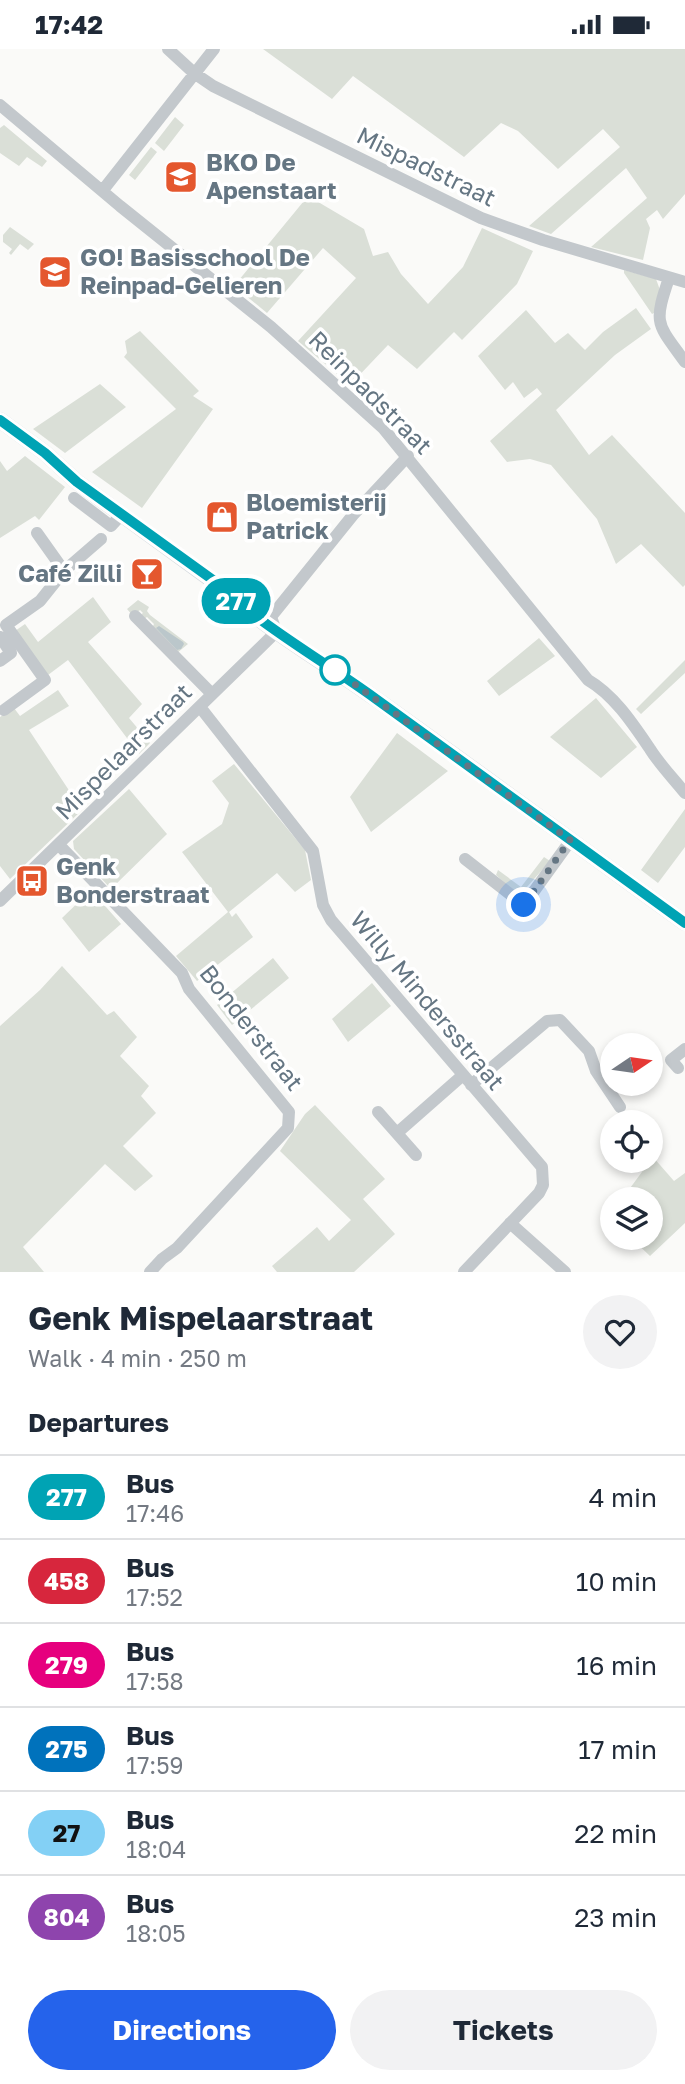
<!DOCTYPE html>
<html lang="en">
<head>
<meta charset="utf-8">
<style>
	body { margin:0; font-family:"Golos Text",sans-serif; background:#f2f2f3; color:#1f2937; height:100vh; display:flex; flex-direction:column; font-size:26px; white-space:nowrap }
	* { box-sizing:border-box; margin:0 }
	p { font-size:23px; color:#747a83 }
	.icon { flex:none; width:38px; height:38px; fill:none; stroke:currentColor; stroke-width:2; stroke-linecap:round; stroke-linejoin:round }
	.map { position:relative; height:1223px; overflow:hidden }
	.drawer { display:flex; flex-direction:column; background:#fff; flex:1 }
	.drawer>* { flex:none }
	.badge { padding:0 14px; border-radius:23px; font-size:24px; line-height:46px }
	.needle { width:46px; rotate:77deg }
	.controls { position:absolute; left:600px; top:984px; display:grid; gap:14px }
	.controls a { display:grid; place-items:center; width:63px; height:63px; border-radius:50%; background:#fff; box-shadow:0 4px 10px #0003; font-size:35px }
	.you { position:absolute; width:35px; height:35px; margin:-18px; border:5px solid #fff; border-radius:50%; background:#1a73e8; box-shadow:0 0 0 10px #1a73e833 }
	.map>.badge { position:absolute; translate:-50% -50%; box-shadow:0 0 0 4px #fff }
	h2 { padding:0 28px; font-size:26px; line-height:63px }
	.round { display:grid; place-items:center; flex:none; width:74px; height:74px; border-radius:37px; background:#f2f2f3 }
	.overview { display:flex; align-items:center; justify-content:space-between; height:119px; padding:0 28px }
	h1 { font-size:33px; font-weight:700; line-height:52px }
	.cta { display:flex; gap:14px; margin-top:auto; padding:14px 28px }
	.cta a { flex:1; height:80px; border-radius:42px; background:#2563eb; color:#fff; font-size:28px; font-weight:700; line-height:80px; text-align:center }
	.cta a+a { background:#f2f2f3; color:#1f2937 }
	ul { padding:0; list-style:none }
	li { display:flex; align-items:center; gap:21px; height:84px; padding:0 28px; border-top:2px solid #e0e1e3 }
	li div { flex:1 }
	li b { display:block; font-size:26px }
	li em { font-style:normal }
	li .badge { min-width:77px; font-weight:700; text-align:center }
	.status { display:flex; justify-content:space-between; align-items:center; height:49px; padding:0 35px; background:#fff; direction:ltr }
	.status svg { height:19px; fill:currentColor }
	.map>svg:first-child { display:block }
	.green { fill:#dadfd7 }
	.water { fill:#bbc7cb }
	.lines { fill:none; stroke-linecap:round; stroke-linejoin:round }
	.minor { stroke:#c3c8cc; stroke-width:12 }
	.major { stroke:#d6dbdf; stroke-width:16 }
	.line-casing { stroke:#fff; stroke-width:16 }
	.line { stroke:#00a3b4; stroke-width:10 }
	.walk { stroke:#657683; stroke-width:7; stroke-dasharray:0 12.6 }
	.stop-dot { fill:#fff; stroke:#00a3b4; stroke-width:3.5 }
	.labels { text-anchor:middle; stroke-width:7; stroke-linejoin:round; paint-order:stroke }
	.poi-label { font-size:24px; font-weight:bold; fill:#657683; stroke:#fff; text-anchor:start }
	.street-label { font-size:24px; fill:#657683; stroke:#fff }
</style>
</head>
<body>
<div class="status"><b>17:42</b><svg viewBox="0 0 49 12"><path d="M0 12V9h3v3zM5 12V6h3v6zM10 12V3h3v9zM15 12V0h3v12zM26 1h20v11H26zM47 4h2v5h-2z"/></svg></div>
<div class="map">
<svg width="685" height="1223" viewBox="0 0 685 1223">
	<rect width="100%" height="100%" fill="#fafaf8"/>
	<path class="green" d="M263,0H685V145L663,170L657,161L646,170L650,179L643,211L591,198L647,149L626,119L551,185L529,177L620,98L603,80L558,120L518,82L501,74L464,108L353,27L332,50Z
		M175,68L184,76L164,102L155,94Z
		M4,76L47,112L42,118L27,108L19,117L0,104V79Z
		M151,98L157,103L135,131L129,126Z
		M308,147L364,180L373,207L388,203L401,225L428,255L463,218L482,179L533,202L517,235L462,291L454,283L417,320L388,296L350,336L298,292L356,229L323,199L267,264L234,237Z
		M10,178L34,195L28,201L20,195L11,206L9,204L12,200L3,193V186Z
		M624,221L656,230L660,241L654,264L652,265L624,224Z
		M636,259L651,280L615,306L556,361L589,406L612,386L685,464V536L683,538L641,495L616,515L597,470L551,416L530,410L507,413L490,392L542,345L537,339L524,349L513,333L505,341L478,307L526,261L555,294L568,284L585,301L603,283Z
		M140,282L199,342L193,347L213,360L142,459L92,423L176,360L124,308L127,304L125,292Z
		M100,335L126,358L65,404L33,380Z
		M25,407L65,438L39,471L35,467L0,489V412L7,422Z
		M93,548L111,573L88,593L142,655L129,669L150,694L139,705L68,611L48,626L15,582L25,575L38,593Z
		M138,551L149,558L147,562L150,566L188,595L177,604L152,579L154,575L147,568L144,570L140,566L143,564L140,561L133,567L127,560Z
		M539,589L555,607L499,647L487,632Z
		M685,611V624L641,665L636,660Z
		M58,641L69,657L29,681L82,761L10,830L0,817V668L14,659L20,667Z
		M596,649L637,698L601,729L550,688Z
		M397,684L448,722L371,783L350,748Z
		M234,715L305,801L311,831L295,843L277,824L229,863L232,868L236,864L253,888L197,932L176,907L228,863L182,803L222,775L229,754L212,732Z
		M129,740L167,785L111,840L74,800L73,792Z
		M685,760V798L658,834L641,821Z
		M544,808L550,812L519,847L496,826L498,821L521,838Z
		M91,841L121,875L89,903L62,869Z
		M273,909L289,929L232,976L217,956Z
		M62,917L107,966L114,962L137,988L120,1007L149,1037L141,1047L156,1064L123,1097L153,1127L135,1142L105,1115L23,1198L44,1223H0V977L40,941Z
		M372,934L391,957L348,993L332,970Z
		M315,1056L385,1130L363,1150L395,1185L354,1223H277L272,1217L317,1178L329,1192L351,1171L280,1102L305,1065Z
		M653,1108L674,1132L685,1124V1174L650,1207L630,1188H651V1150H622Z"/>
	<path class="water" d="M159,577L183,593L184,595L181,600L177,601L156,579Z"/>
	<g class="lines">
		<path class="minor" d="M168,0L194,24L213,37L481,169L543,191L685,233
			M0,56L120,157L271,278L383,379L588,631C614,646 633,675 650,700C660,716 673,729 685,744
			M103,141L214,0
			M669,229C653,276 657,274 685,313
			M74,449L111,477L122,465
			M37,484L64,522
			M135,567L212,645
			M0,588L11,604L0,612
			M200,658L313,802L323,856L331,871L542,1118L543,1136L539,1144L464,1223
			M4,661L45,631L6,576L40,552L64,522L101,490
			M59,796L182,924L189,940L289,1063L288,1079L177,1199L162,1210L150,1223
			M465,810L524,856L571,791
			M0,852L273,586L276,582L271,568L274,564L353,466L408,407
			M678,1019L671,1011L685,1000
			M471,1036L547,972L560,971L589,1002L596,1022L620,1058
			M378,1063L416,1106
			M397,1084L463,1026
			M510,1174L565,1223"/>
		<path class="major" d="M0,371L45,404L77,433L213,532C262,578 321,611 376,650C480,724 582,800 685,874"/>
	</g>
	<g class="lines">
		<defs>
			<path id="line" d="M0,371L45,404L77,433L213,531C262,578 321,610 376,650C479,724 582,799 685,874"/>
		</defs>
		<use href="#line" class="line-casing"/>
		<use href="#line" class="line"/>
		<path class="walk" d="M335,621L570,791L524,856"/>
	</g>
	<defs>
		<symbol id="school-square" viewBox="-11 -11 22 22"><rect x="-9" y="-9" width="18" height="18" rx="4" fill="#e4572e" stroke="#fff"/><path d="M0-5L7-2L0 1L-7-2ZM-4 1L0 2.5L4 1V4Q0 6-4 4Z" fill="#fff"/></symbol>
		<symbol id="shop-square" viewBox="-11 -11 22 22"><rect x="-9" y="-9" width="18" height="18" rx="4" fill="#e4572e" stroke="#fff"/><path d="M-5-2.5h2.3a2.7 3.5 0 0 1 5.4 0H5L5.5 6h-11ZM-1.5-2.5h3a1.5 2.3 0 0 0-3 0Z" fill="#fff"/></symbol>
		<symbol id="bar-square" viewBox="-11 -11 22 22"><rect x="-9" y="-9" width="18" height="18" rx="4" fill="#e4572e" stroke="#fff"/><path d="M-6-5H6L.8 .8V4.5H3.5V6h-7V4.5H-.8V.8Z" fill="#fff"/></symbol>
		<symbol id="bus-square" viewBox="-11 -11 22 22"><rect x="-9" y="-9" width="18" height="18" rx="4" fill="#e4572e" stroke="#fff"/><path d="M-5-6H5V4H4V6H2V4H-2V6H-4V4H-5ZM-3.5-4V0h7V-4ZM-3.5 1.2v1.5H-2V1.2ZM2 1.2v1.5H3.5V1.2Z" fill="#fff"/></symbol>
	</defs>
	<g fill-rule="evenodd">
		<use href="#school-square" x="162" y="109" width="38" height="38"/>
		<use href="#school-square" x="36" y="204" width="38" height="38"/>
		<use href="#shop-square" x="203" y="449" width="38" height="38"/>
		<use href="#bar-square" x="128" y="506" width="38" height="38"/>
		<use href="#bus-square" x="13" y="813" width="38" height="38"/>
	</g>
	<circle class="stop-dot" cx="335" cy="621" r="14"/>
	<g class="labels">
		<g class="poi-label">
			<text x="206" y="122">BKO De<tspan x="206" dy="28">Apenstaart</tspan></text>
			<text x="80" y="217">GO! Basisschool De<tspan x="80" dy="28">Reinpad-Gelieren</tspan></text>
			<text x="246" y="462">Bloemisterij<tspan x="246" dy="28">Patrick</tspan></text>
			<text x="122" y="533" text-anchor="end">Café Zilli</text>
			<text x="56" y="826">Genk<tspan x="56" dy="28">Bonderstraat</tspan></text>
		</g>
		<g class="street-label">
			<text transform="translate(426 118) rotate(26)" y="8">Mispadstraat</text>
			<text transform="translate(370 344) rotate(45)" y="8">Reinpadstraat</text>
			<text transform="translate(124 703) rotate(-45)" y="8">Mispelaarstraat</text>
			<text transform="translate(427 952) rotate(50)" y="8">Willy Mindersstraat</text>
			<text transform="translate(251 979) rotate(52)" y="8">Bonderstraat</text>
		</g>
	</g>
</svg>
<div class="controls">
<a><svg class="needle" viewBox="-14 -14 28 28"><path d="M0-13l5 13h-10z" fill="#e53935"/><path d="M0 13l5-13h-10z" fill="#747a83"/></svg></a>
<a><svg class="icon" aria-label="locate" viewBox="0 0 24 24"><circle cx="12" cy="12" r="6"/><path d="M12 2v4M12 18v4M2 12h4M18 12h4"/></svg></a>
<a><svg class="icon" aria-label="layers" viewBox="0 0 24 24"><path d="M12 4l9 5-9 5-9-5zM3 14l9 5 9-5"/></svg></a>
</div>
<div class="you" style="left:524px;top:856px"></div>
<b class="badge" style="left:236px;top:552px;background:#00a3b4;color:#fff">277</b>
</div>
<section class="drawer">
<div class="overview"><div><h1>Genk Mispelaarstraat</h1><p>Walk · 4 min · 250 m</p></div><a class="round"><svg class="icon" aria-label="heart" viewBox="0 0 24 24"><path d="M12 20l-8-8c-3-5 5-10 8-4 3-6 11-1 8 4z"/></svg></a></div>
<h2>Departures</h2>
<ul>
<li><span class="badge" style="background:#00a3b4;color:#fff">277</span><div><b>Bus</b><p>17:46</p></div><em>4 min</em></li>
<li><span class="badge" style="background:#d7263d;color:#fff">458</span><div><b>Bus</b><p>17:52</p></div><em>10 min</em></li>
<li><span class="badge" style="background:#e6007e;color:#fff">279</span><div><b>Bus</b><p>17:58</p></div><em>16 min</em></li>
<li><span class="badge" style="background:#0072bc;color:#fff">275</span><div><b>Bus</b><p>17:59</p></div><em>17 min</em></li>
<li><span class="badge" style="background:#83d0f5;color:#111">27</span><div><b>Bus</b><p>18:04</p></div><em>22 min</em></li>
<li><span class="badge" style="background:#8e44ad;color:#fff">804</span><div><b>Bus</b><p>18:05</p></div><em>23 min</em></li>
</ul>
<div class="cta"><a>Directions</a><a>Tickets</a></div>
</section>
</body>
</html>
